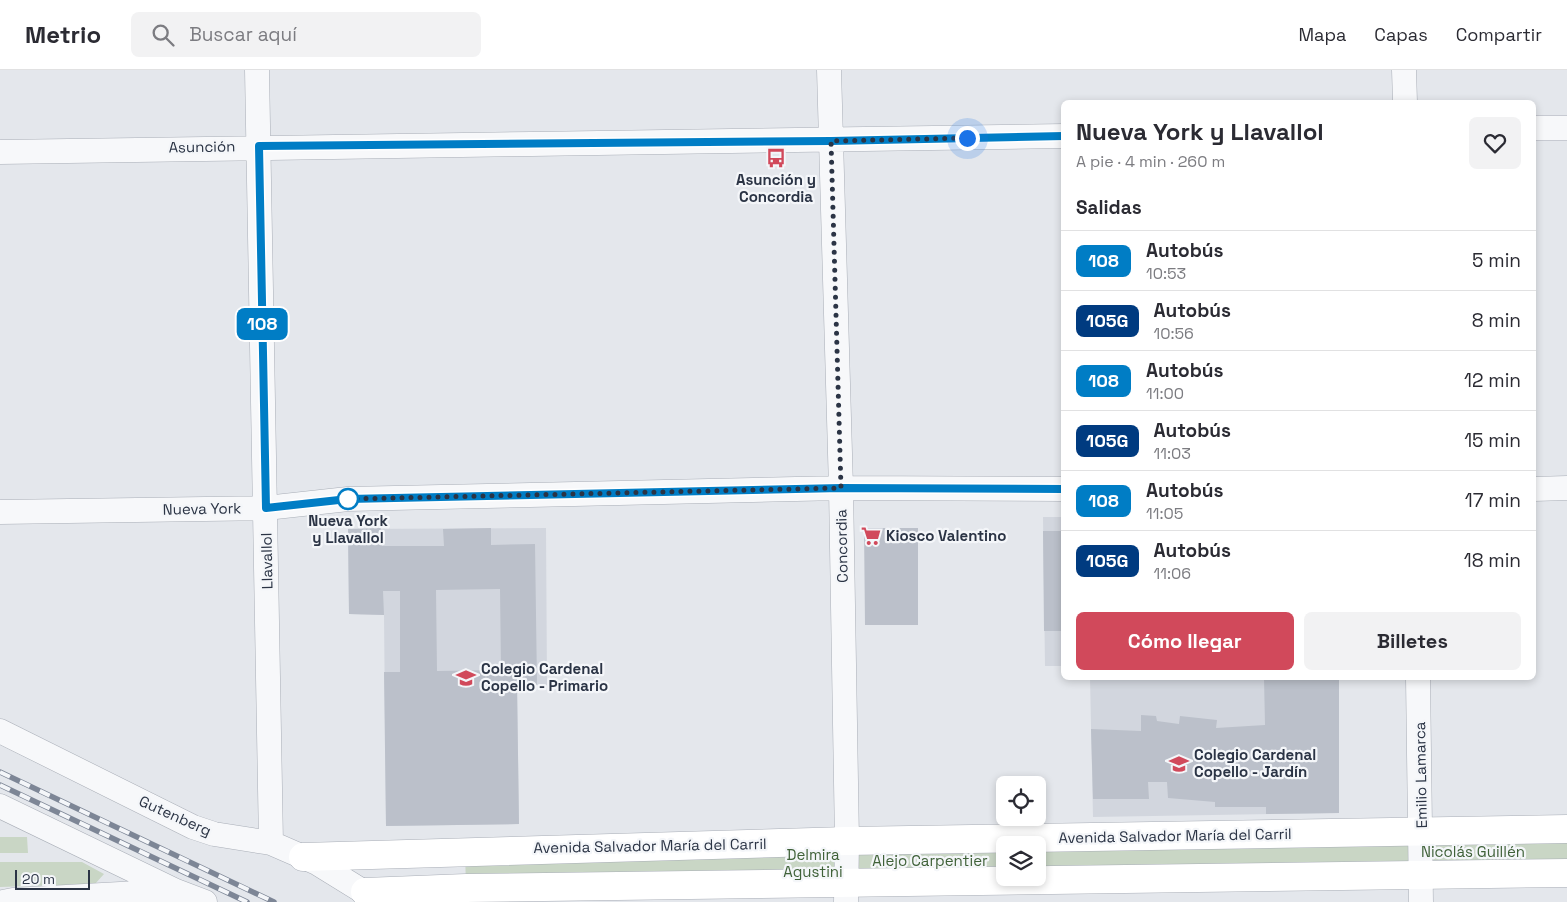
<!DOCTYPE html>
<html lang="es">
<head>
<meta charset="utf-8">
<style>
	body { margin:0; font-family:"Space Grotesk",sans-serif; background:#f2f2f3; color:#2b2b33; height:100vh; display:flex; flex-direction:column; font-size:19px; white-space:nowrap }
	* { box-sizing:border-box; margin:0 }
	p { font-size:16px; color:#7c7c81 }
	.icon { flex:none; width:28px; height:28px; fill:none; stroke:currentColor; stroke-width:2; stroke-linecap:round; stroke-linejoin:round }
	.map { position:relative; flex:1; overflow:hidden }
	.panel { position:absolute; left:1061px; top:30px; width:475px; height:580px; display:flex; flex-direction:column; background:#fff; border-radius:8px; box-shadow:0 2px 8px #0003 }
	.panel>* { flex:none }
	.badge { padding:0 10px; border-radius:8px; font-size:18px; line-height:32px }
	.buttons { position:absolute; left:996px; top:706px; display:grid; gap:10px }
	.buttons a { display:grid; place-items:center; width:50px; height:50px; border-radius:8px; background:#fff; box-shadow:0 2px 8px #0003; font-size:25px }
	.scale { position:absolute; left:15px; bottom:12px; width:75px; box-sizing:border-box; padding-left:5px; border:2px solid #2b3445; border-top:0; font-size:14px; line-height:18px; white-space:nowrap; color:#2b3445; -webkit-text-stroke:4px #f4f6f9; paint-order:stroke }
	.you { position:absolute; width:25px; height:25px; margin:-12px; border:4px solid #fff; border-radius:50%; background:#1a73e8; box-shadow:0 0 0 8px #1a73e833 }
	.map>.badge { position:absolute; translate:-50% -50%; box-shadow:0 0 0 2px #fff }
	h2 { padding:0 15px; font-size:19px; line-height:45px }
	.round { display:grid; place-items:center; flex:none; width:52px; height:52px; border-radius:8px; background:#f2f2f3 }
	.head { display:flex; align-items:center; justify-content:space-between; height:85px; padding:0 15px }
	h1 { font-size:24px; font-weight:700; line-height:38px }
	.button { display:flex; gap:10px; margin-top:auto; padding:10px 15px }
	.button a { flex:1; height:58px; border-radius:8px; background:#d1495b; color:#fff; font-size:20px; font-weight:700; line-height:58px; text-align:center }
	.button a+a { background:#f2f2f3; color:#2b2b33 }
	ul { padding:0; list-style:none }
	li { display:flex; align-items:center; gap:15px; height:60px; padding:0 15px; border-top:1px solid #e1e1e2 }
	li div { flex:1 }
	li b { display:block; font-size:19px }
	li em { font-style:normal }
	li .badge { min-width:55px; font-weight:700; text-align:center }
	header { display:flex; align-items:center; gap:30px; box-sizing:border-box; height:70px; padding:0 25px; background:#fff; border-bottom:1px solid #e1e1e2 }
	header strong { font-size:24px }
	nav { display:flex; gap:28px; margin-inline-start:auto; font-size:18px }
	.search { width:350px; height:45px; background:#f2f2f3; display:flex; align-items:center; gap:12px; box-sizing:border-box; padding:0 18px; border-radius:8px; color:#7c7c81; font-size:19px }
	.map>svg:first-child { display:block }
	.built { fill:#d2d6de }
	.green { fill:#c9d6c5; fill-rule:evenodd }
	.building { fill:#bbc0ca; fill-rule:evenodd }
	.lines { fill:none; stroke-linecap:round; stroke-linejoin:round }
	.street-casing { stroke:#a9aeb7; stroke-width:25 }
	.secondary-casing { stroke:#a9aeb7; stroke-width:29 }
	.street { stroke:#f7f8fa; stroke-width:24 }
	.secondary { stroke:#fff; stroke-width:28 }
	.rail-casing { stroke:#7d8696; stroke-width:5.5 }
	.rail { stroke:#f4f6f9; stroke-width:4; stroke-dasharray:11; stroke-linecap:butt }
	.line-casing { stroke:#fff; stroke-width:11 }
	.line { stroke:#007dc5; stroke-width:8 }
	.walk { stroke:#2b3445; stroke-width:5; stroke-dasharray:0 9 }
	.stop-dot { fill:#fff; stroke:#007dc5; stroke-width:2.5 }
	.labels { text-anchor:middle; stroke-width:4.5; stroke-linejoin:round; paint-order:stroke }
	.street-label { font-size:15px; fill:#2b3445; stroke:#f4f6f9 }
	.poi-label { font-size:15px; font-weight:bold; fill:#2b3445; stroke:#f4f6f9; text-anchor:start }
	.stop-label { font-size:15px; font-weight:bold; fill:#2b3445; stroke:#f4f6f9 }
	.park-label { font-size:15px; fill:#3f6138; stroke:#f4f6f9 }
</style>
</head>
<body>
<header>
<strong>Metrio</strong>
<div class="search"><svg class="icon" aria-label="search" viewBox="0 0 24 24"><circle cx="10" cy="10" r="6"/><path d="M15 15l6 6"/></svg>Buscar aquí</div>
<nav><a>Mapa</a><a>Capas</a><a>Compartir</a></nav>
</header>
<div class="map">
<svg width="1567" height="832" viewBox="0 0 1567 832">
	<rect width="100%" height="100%" fill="#e4e7ec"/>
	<path class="built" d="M1043,447H1064V596H1045Z
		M546,458L547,615H517L519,754L386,756L384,545L349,544L348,459Z
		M1090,608H1339V743L1093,747Z"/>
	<path class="green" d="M1567,759V803L466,818L465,781ZM1005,775H1038V808H1005Z
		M0,767H27L28,783H0Z
		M0,792H82L104,804L95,814L0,817Z"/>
	<path class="building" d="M381,458L382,476H444L443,459L491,458V475L535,474L537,615L517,614L519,754L386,756L384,602H400V521H383L384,545L349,544L348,459ZM500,519L501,600L437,601L436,520Z
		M864,458H918V555H865Z
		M1043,461H1064V561H1044Z
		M1264,608H1339V743L1266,744V737H1215V732L1168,728L1167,712H1148L1149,729H1093L1091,659L1141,661V645L1156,646L1157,651L1179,654L1180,646L1217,650L1216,658L1265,655Z"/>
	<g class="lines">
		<defs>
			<path id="street" d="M257,0L271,773
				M829,0L841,418L847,771L846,832
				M1404,0L1405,32
				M1534,58H1567
				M0,82C355,74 709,74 1064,66
				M1534,419L1567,418
				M0,442L266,438L348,429L841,418L1064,419
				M1418,608L1421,832
				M0,661L193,757L214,764L271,773L317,793L380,832
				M0,736L176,821L205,832
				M3,832L13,830L174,821"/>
			<path id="secondary" d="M303,787L847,771L1567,759
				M365,822L466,818L1567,803"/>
		</defs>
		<use href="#street" class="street-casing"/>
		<use href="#secondary" class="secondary-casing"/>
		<use href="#street" class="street"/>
		<use href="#secondary" class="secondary"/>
		<defs>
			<path id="rail" d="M0,702L274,832
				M0,715L247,832"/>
		</defs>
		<use href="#rail" class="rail-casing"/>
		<use href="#rail" class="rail"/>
	</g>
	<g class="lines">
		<defs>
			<path id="line" d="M1064,66L831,71L259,76L266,438L348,429L841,418L1064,419"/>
		</defs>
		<use href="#line" class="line-casing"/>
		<use href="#line" class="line"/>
		<path class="walk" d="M348,429L841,418L831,71L967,68"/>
	</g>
	<defs>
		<symbol id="bus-bare" viewBox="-9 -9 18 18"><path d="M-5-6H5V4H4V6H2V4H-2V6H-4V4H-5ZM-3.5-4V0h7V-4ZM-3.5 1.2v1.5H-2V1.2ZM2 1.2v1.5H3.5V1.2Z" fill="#d1495b" stroke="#f4f6f9" stroke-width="2.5" paint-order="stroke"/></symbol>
		<symbol id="supermarket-bare" viewBox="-9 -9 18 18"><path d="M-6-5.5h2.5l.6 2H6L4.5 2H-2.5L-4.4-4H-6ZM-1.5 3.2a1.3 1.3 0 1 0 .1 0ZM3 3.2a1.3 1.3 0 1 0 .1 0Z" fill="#d1495b" stroke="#f4f6f9" stroke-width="2.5" paint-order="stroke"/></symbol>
		<symbol id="school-bare" viewBox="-9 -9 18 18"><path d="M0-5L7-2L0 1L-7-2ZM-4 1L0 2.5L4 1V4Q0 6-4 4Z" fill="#d1495b" stroke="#f4f6f9" stroke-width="2.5" paint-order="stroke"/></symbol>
	</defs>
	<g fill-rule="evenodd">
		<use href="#bus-bare" x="762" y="74" width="28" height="28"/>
		<use href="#supermarket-bare" x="857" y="452" width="28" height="28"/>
		<use href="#school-bare" x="452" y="594" width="28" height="28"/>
		<use href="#school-bare" x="1165" y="680" width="28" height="28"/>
	</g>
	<circle class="stop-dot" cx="348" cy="429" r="10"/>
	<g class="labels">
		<g class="street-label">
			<text transform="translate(202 77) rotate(-1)" y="5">Asunción</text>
			<text transform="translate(202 439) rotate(-1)" y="5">Nueva York</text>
			<text transform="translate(842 476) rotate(-91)" y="5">Concordia</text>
			<text transform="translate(267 491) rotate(-91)" y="5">Llavallol</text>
			<text transform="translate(1421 705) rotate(-91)" y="5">Emilio Lamarca</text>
			<text transform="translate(175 746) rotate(24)" y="5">Gutenberg</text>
			<text transform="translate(1175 766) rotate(-1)" y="5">Avenida Salvador María del Carril</text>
			<text transform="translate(650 776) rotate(-1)" y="5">Avenida Salvador María del Carril</text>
		</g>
		<g class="poi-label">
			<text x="776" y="115" text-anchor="middle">Asunción y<tspan x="776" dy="17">Concordia</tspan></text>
			<text x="886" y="471">Kiosco Valentino</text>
			<text x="481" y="604">Colegio Cardenal<tspan x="481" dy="17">Copello - Primario</tspan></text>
			<text x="1194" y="690">Colegio Cardenal<tspan x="1194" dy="17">Copello - Jardín</tspan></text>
		</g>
		<g class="stop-label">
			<text x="348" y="456">Nueva York<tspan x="348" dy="17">y Llavallol</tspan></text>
		</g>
		<g class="park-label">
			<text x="1473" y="787">Nicolás Guillén</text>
			<text x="813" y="790">Delmira<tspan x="813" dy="17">Agustini</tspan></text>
			<text x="930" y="796">Alejo Carpentier</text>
		</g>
	</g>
</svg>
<div class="buttons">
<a><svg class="icon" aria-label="locate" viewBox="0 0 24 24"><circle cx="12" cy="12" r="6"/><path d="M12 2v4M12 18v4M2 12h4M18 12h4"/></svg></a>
<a><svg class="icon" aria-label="layers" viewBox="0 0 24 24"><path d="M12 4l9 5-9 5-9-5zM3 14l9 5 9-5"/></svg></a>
</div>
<div class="scale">20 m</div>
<div class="you" style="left:967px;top:68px"></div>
<b class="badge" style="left:262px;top:254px;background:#007dc5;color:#fff">108</b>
<section class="panel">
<div class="head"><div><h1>Nueva York y Llavallol</h1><p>A pie · 4 min · 260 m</p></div><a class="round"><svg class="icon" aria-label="heart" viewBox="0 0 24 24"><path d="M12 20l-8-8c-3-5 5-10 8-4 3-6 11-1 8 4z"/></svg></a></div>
<h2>Salidas</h2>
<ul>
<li><span class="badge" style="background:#007dc5;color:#fff">108</span><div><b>Autobús</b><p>10:53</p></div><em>5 min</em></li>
<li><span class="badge" style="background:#003b80;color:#fff">105G</span><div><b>Autobús</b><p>10:56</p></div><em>8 min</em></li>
<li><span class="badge" style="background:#007dc5;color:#fff">108</span><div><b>Autobús</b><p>11:00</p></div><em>12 min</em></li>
<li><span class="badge" style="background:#003b80;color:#fff">105G</span><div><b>Autobús</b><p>11:03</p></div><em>15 min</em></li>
<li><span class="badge" style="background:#007dc5;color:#fff">108</span><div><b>Autobús</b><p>11:05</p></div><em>17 min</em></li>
<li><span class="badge" style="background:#003b80;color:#fff">105G</span><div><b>Autobús</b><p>11:06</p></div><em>18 min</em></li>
</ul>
<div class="button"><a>Cómo llegar</a><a>Billetes</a></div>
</section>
</div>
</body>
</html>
